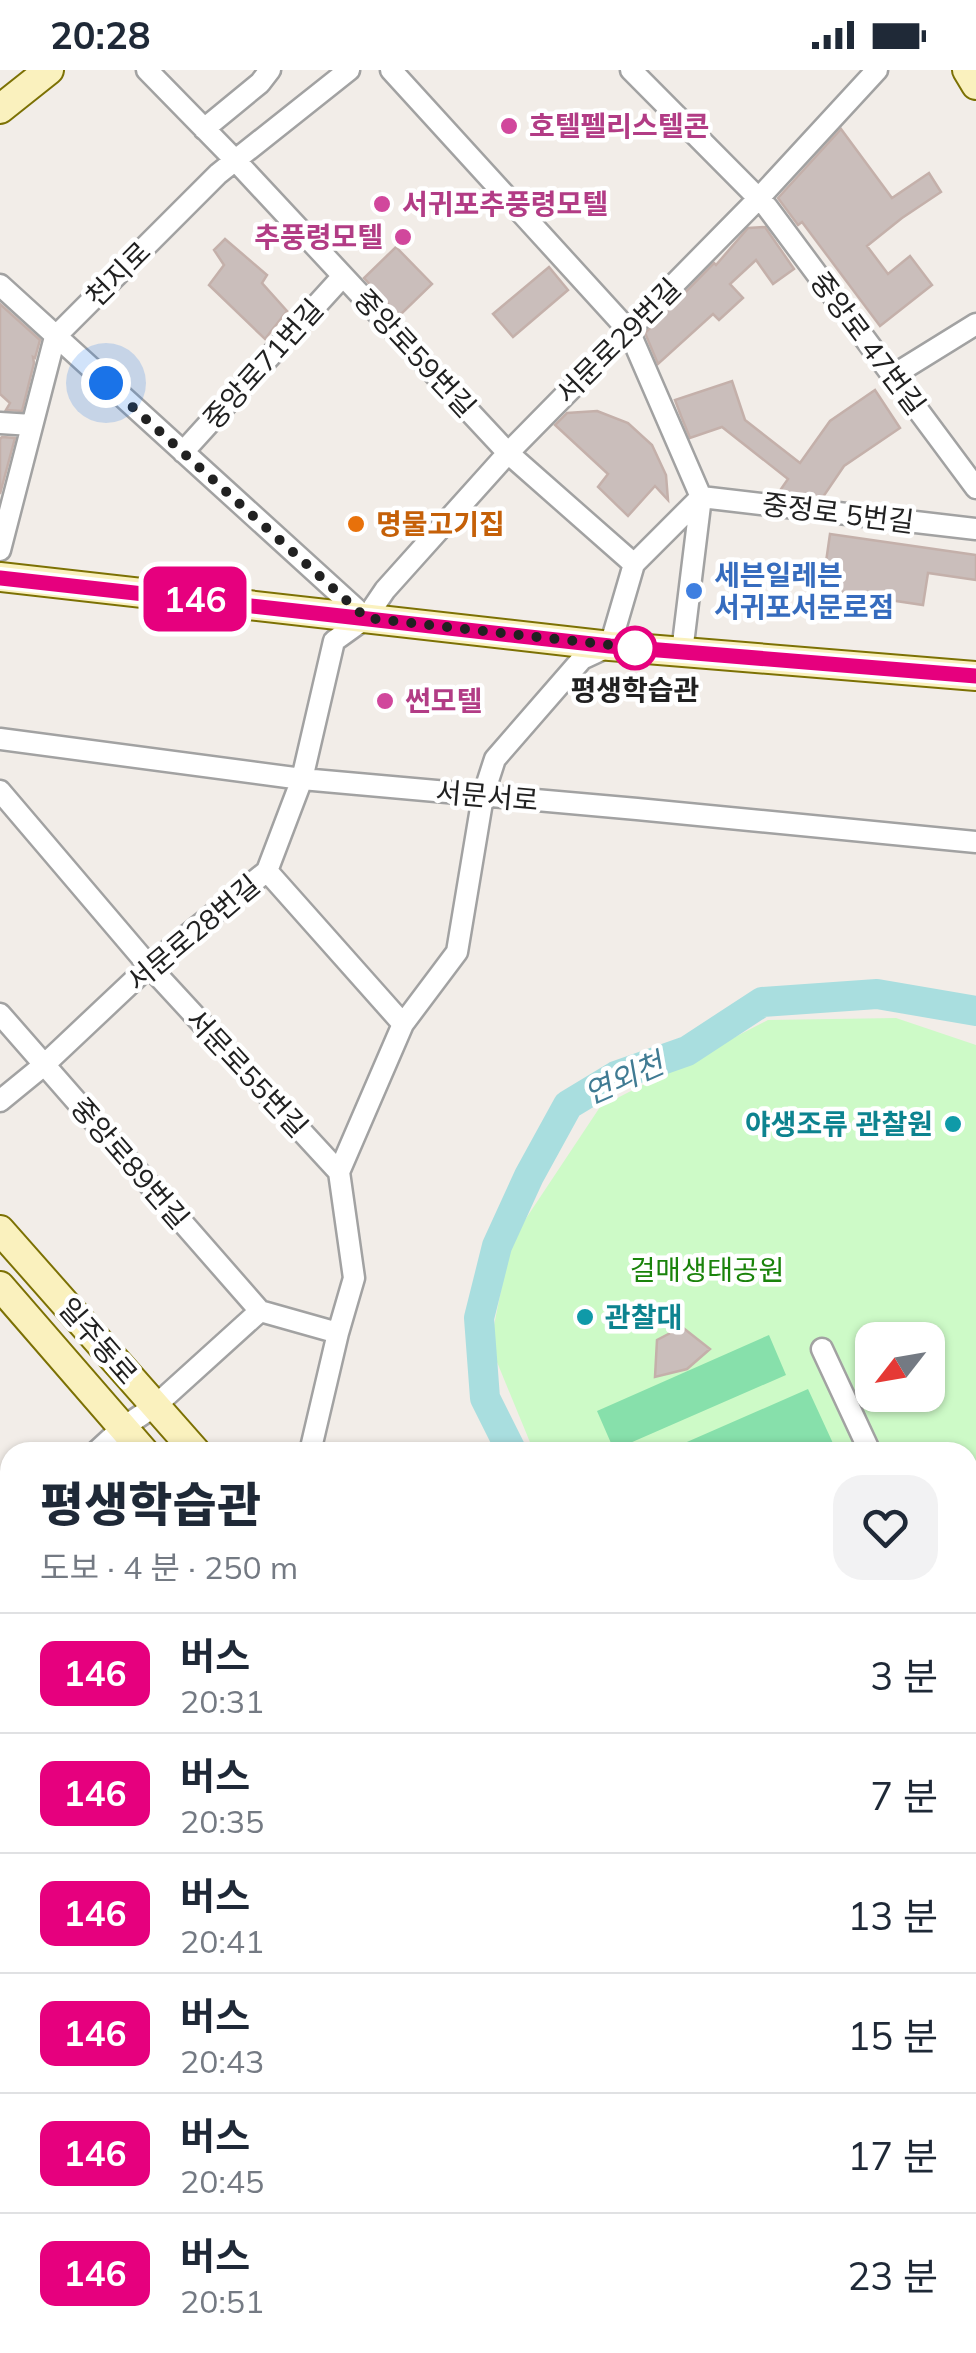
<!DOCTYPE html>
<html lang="ko">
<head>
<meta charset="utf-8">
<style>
	body { margin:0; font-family:Mulish,"Noto Sans KR",sans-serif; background:#f2f2f3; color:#1f2937; height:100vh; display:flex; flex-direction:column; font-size:38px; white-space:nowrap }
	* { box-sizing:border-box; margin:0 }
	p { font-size:32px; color:#747a83 }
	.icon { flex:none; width:55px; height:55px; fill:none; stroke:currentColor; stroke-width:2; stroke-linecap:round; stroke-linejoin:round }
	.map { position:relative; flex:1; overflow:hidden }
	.drawer { position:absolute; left:0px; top:1372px; width:978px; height:912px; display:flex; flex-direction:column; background:#fff; border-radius:30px 30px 0 0; box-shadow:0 2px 8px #0004 }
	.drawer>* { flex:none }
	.badge { padding:0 20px; border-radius:15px; font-size:35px; line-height:65px }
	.needle { width:65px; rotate:239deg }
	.controls { position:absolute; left:855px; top:1252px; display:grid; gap:20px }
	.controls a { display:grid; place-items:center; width:90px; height:90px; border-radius:20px; background:#fff; box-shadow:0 2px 8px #0004; font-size:50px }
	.you { position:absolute; width:50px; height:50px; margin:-25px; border:8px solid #fff; border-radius:50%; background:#1a73e8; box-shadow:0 0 0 15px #1a73e833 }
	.map>.badge { position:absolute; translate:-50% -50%; box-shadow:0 0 0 5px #fff }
	.round { display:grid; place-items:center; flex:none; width:105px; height:105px; border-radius:30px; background:#f2f2f3 }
	.summary { display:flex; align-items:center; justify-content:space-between; height:170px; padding:0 40px }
	h1 { font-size:48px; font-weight:800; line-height:75px }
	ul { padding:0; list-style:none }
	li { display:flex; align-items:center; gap:30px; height:120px; padding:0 40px; border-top:2px solid #e0e1e3 }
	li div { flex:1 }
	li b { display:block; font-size:38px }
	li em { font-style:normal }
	li .badge { min-width:110px; font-weight:700; text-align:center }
	.status { display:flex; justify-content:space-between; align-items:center; height:70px; padding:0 50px; background:#fff; direction:ltr }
	.status svg { height:28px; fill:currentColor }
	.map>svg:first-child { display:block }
	.park { fill:#cdfac7; fill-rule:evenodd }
	.pitch { fill:#87e0ab }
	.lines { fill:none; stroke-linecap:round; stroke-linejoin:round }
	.river { stroke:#a9dedf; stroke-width:30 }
	.building { fill:#cabebb; stroke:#c4b0aa; stroke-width:2.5 }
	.street-casing { stroke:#a2a2a2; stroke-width:25 }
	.secondary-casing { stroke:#7c7104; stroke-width:32 }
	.street { stroke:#fff; stroke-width:20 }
	.secondary { stroke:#faf1be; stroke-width:28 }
	.line-casing { stroke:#fff; stroke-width:22 }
	.line { stroke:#e6007e; stroke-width:15 }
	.walk { stroke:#212121; stroke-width:10; stroke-dasharray:0 18 }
	.hotel-dot { fill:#d1479c; stroke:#fff; stroke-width:4 }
	.food-dot { fill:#e8710a; stroke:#fff; stroke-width:4 }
	.shop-dot { fill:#3f7fe0; stroke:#fff; stroke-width:4 }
	.stop-dot { fill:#fff; stroke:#e6007e; stroke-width:5 }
	.culture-dot { fill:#0f9aa8; stroke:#fff; stroke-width:4 }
	.labels { text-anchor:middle; stroke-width:9; stroke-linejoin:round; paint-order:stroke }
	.hotel-label { font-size:28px; font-weight:bold; fill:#b23c85; stroke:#fff; text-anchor:start }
	.street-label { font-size:28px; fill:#212121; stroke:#fff }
	.food-label { font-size:28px; font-weight:bold; fill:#c56008; stroke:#fff; text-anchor:start }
	.shop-label { font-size:28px; font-weight:bold; fill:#366cbe; stroke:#fff; text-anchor:start }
	.stop-label { font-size:28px; font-weight:bold; fill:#212121; stroke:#fff }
	.culture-label { font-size:28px; font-weight:bold; fill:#0d838f; stroke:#fff; text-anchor:end }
	.park-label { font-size:28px; fill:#1a830b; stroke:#fff }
	.water-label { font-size:30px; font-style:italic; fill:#407b93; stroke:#fff }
</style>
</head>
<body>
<div class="status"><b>20:28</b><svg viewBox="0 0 49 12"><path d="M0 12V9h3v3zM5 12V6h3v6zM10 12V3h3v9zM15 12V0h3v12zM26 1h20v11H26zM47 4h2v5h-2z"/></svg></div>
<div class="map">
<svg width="976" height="2283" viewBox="0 0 976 2283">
	<rect width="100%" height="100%" fill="#f2ede8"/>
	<path class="park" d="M896,948L976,975V1685L968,1688V1382H534L490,1275L511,1171L600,1037L768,950ZM872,1270H928V1325H872Z"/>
	<path class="pitch" d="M769,1265L786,1305L614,1380L597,1341Z
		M808,1319L837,1382H664Z
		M976,1446V1645L974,1646L968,1629V1449Z"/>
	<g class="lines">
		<path class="river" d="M512,1382L485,1328L479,1248L497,1176L529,1106L568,1035L616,1006L687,981L762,932L877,924L976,941
			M0,2061L10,2063
			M336,2275V2283"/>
	</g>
	<path class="building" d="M841,59L892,128L929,103L941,122L902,148L867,176L888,204L910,186L932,215L880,256L802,152L798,155L778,128Z
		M765,157L794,199L773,214L756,190L730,214L743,228L719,250L713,244L658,294L645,263L714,193L716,195L748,158Z
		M225,169L267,205L262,213L287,241L265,269L209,215L224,195L214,180Z
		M396,177L432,214L399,246L364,208Z
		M549,197L568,220L513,267L493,244Z
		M0,234L40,270L35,288L33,287L34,293L22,341L6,340L10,333L0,324Z
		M732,311L745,350L800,393L830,351L875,320L900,358L844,396L823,427L779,422L788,409L722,357L690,368L681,346L675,330Z
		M597,341L628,353L652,375L666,405L668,430L655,416L628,446L598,417L608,404L555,355L567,343Z
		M2,367L15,368L0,424V369Z
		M830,464L976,485V510L928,503L923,535L822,520Z
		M682,1257L710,1279L687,1299L655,1307L657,1270Z"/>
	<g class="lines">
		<defs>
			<path id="street" d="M147,0L235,90L508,383L634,494
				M391,0L629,261L701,427L682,582
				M631,0L767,137L976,418
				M204,59L260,13L270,0
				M0,215L366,548
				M892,306L976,254
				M0,353L32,355
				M183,382L343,206
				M701,427L976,459
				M0,480L55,267L218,104L349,0
				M0,669L302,709L637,739L976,772
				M0,721L149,896L339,1102
				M267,801L403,954
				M0,944L260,1241L155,1336L122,1358L96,1382
				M0,1031L44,995L149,896L267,801L302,709L334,571L366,548L385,520L508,383L759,128L877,0
				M260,1241L338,1263
				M822,1279L870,1382
				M310,1382L338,1263L354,1208L339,1102L403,954L457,882L483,726L495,689L582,589L610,576L634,494L701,427
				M968,1417L976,1414
				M0,1460L10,1472
				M0,1743L10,1754
				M0,2171L10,2173
				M968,2204L976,2207
				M520,2283L530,2275"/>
			<path id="secondary" d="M967,0L976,15
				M0,39L49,0
				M0,507L610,576L976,606
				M0,1160L196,1382
				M0,1216L144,1382
				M968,1701L976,1698
				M728,2275L729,2283
				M762,2275V2283
				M89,2283L100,2275"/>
		</defs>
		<use href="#street" class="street-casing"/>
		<use href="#secondary" class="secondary-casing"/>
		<use href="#street" class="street"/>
		<use href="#secondary" class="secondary"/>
	</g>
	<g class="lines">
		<defs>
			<path id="line" d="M0,508L610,576L976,606"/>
		</defs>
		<use href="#line" class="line-casing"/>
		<use href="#line" class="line"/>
		<path class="walk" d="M106,313L366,548L646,579L635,578"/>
	</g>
	<g class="hotel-dot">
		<circle cx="509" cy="56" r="10"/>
		<circle cx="382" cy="134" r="10"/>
		<circle cx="403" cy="167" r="10"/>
		<circle cx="385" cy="631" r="10"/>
	</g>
	<circle class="food-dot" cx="356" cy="454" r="10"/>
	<circle class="shop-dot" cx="694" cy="521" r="10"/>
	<circle class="stop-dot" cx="635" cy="578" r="20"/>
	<g class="culture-dot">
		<circle cx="953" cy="1054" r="10"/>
		<circle cx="585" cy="1247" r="10"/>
	</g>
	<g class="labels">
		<g class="hotel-label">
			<text x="529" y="66">호텔펠리스텔콘</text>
			<text x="402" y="144">서귀포추풍령모텔</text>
			<text x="383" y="177" text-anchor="end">추풍령모텔</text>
			<text x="405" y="641">썬모텔</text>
		</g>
		<g class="street-label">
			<text transform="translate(118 204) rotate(-45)" y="10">천지로</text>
			<text transform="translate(618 271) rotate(-45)" y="10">서문로29번길</text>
			<text transform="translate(868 273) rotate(53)" y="10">중앙로 47번길</text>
			<text transform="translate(415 283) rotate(47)" y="10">중앙로59번길</text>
			<text transform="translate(263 294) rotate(-48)" y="10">중앙로71번길</text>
			<text transform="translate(838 443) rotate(7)" y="10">중정로 5번길</text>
			<text transform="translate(487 726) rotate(5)" y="10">서문서로</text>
			<text transform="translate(193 863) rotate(-40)" y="10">서문로28번길</text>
			<text transform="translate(247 1003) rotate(47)" y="10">서문로55번길</text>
			<text transform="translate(130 1093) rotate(49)" y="10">중앙로89번길</text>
			<text transform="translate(98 1271) rotate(49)" y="10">일주동로</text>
		</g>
		<g class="food-label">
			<text x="376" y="464">명물고기집</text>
		</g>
		<g class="shop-label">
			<text x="714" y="515">세븐일레븐<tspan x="714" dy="32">서귀포서문로점</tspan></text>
		</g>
		<g class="stop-label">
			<text x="635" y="630">평생학습관</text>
		</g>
		<g class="culture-label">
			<text x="933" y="1064">야생조류 관찰원</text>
			<text x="605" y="1257" text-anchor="start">관찰대</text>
		</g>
		<g class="park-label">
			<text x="707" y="1210">걸매생태공원</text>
		</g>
		<g class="water-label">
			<text transform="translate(624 1009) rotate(-24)" y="10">연외천</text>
		</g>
	</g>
</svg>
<div class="controls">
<a><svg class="needle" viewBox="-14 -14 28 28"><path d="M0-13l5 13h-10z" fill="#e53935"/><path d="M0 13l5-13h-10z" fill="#747a83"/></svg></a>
</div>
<div class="you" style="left:106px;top:313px"></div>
<b class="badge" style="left:195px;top:529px;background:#e6007e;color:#fff">146</b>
<section class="drawer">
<div class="summary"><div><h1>평생학습관</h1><p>도보 · 4 분 · 250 m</p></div><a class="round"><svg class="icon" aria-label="heart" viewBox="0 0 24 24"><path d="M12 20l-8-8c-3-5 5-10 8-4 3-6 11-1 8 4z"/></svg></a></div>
<ul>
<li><span class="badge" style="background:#e6007e;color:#fff">146</span><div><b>버스</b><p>20:31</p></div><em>3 분</em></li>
<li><span class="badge" style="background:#e6007e;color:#fff">146</span><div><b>버스</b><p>20:35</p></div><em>7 분</em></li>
<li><span class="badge" style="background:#e6007e;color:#fff">146</span><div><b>버스</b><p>20:41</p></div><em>13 분</em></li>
<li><span class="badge" style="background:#e6007e;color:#fff">146</span><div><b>버스</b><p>20:43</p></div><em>15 분</em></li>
<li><span class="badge" style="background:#e6007e;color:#fff">146</span><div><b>버스</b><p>20:45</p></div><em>17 분</em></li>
<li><span class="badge" style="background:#e6007e;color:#fff">146</span><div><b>버스</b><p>20:51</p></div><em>23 분</em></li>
</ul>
</section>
</div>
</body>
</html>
